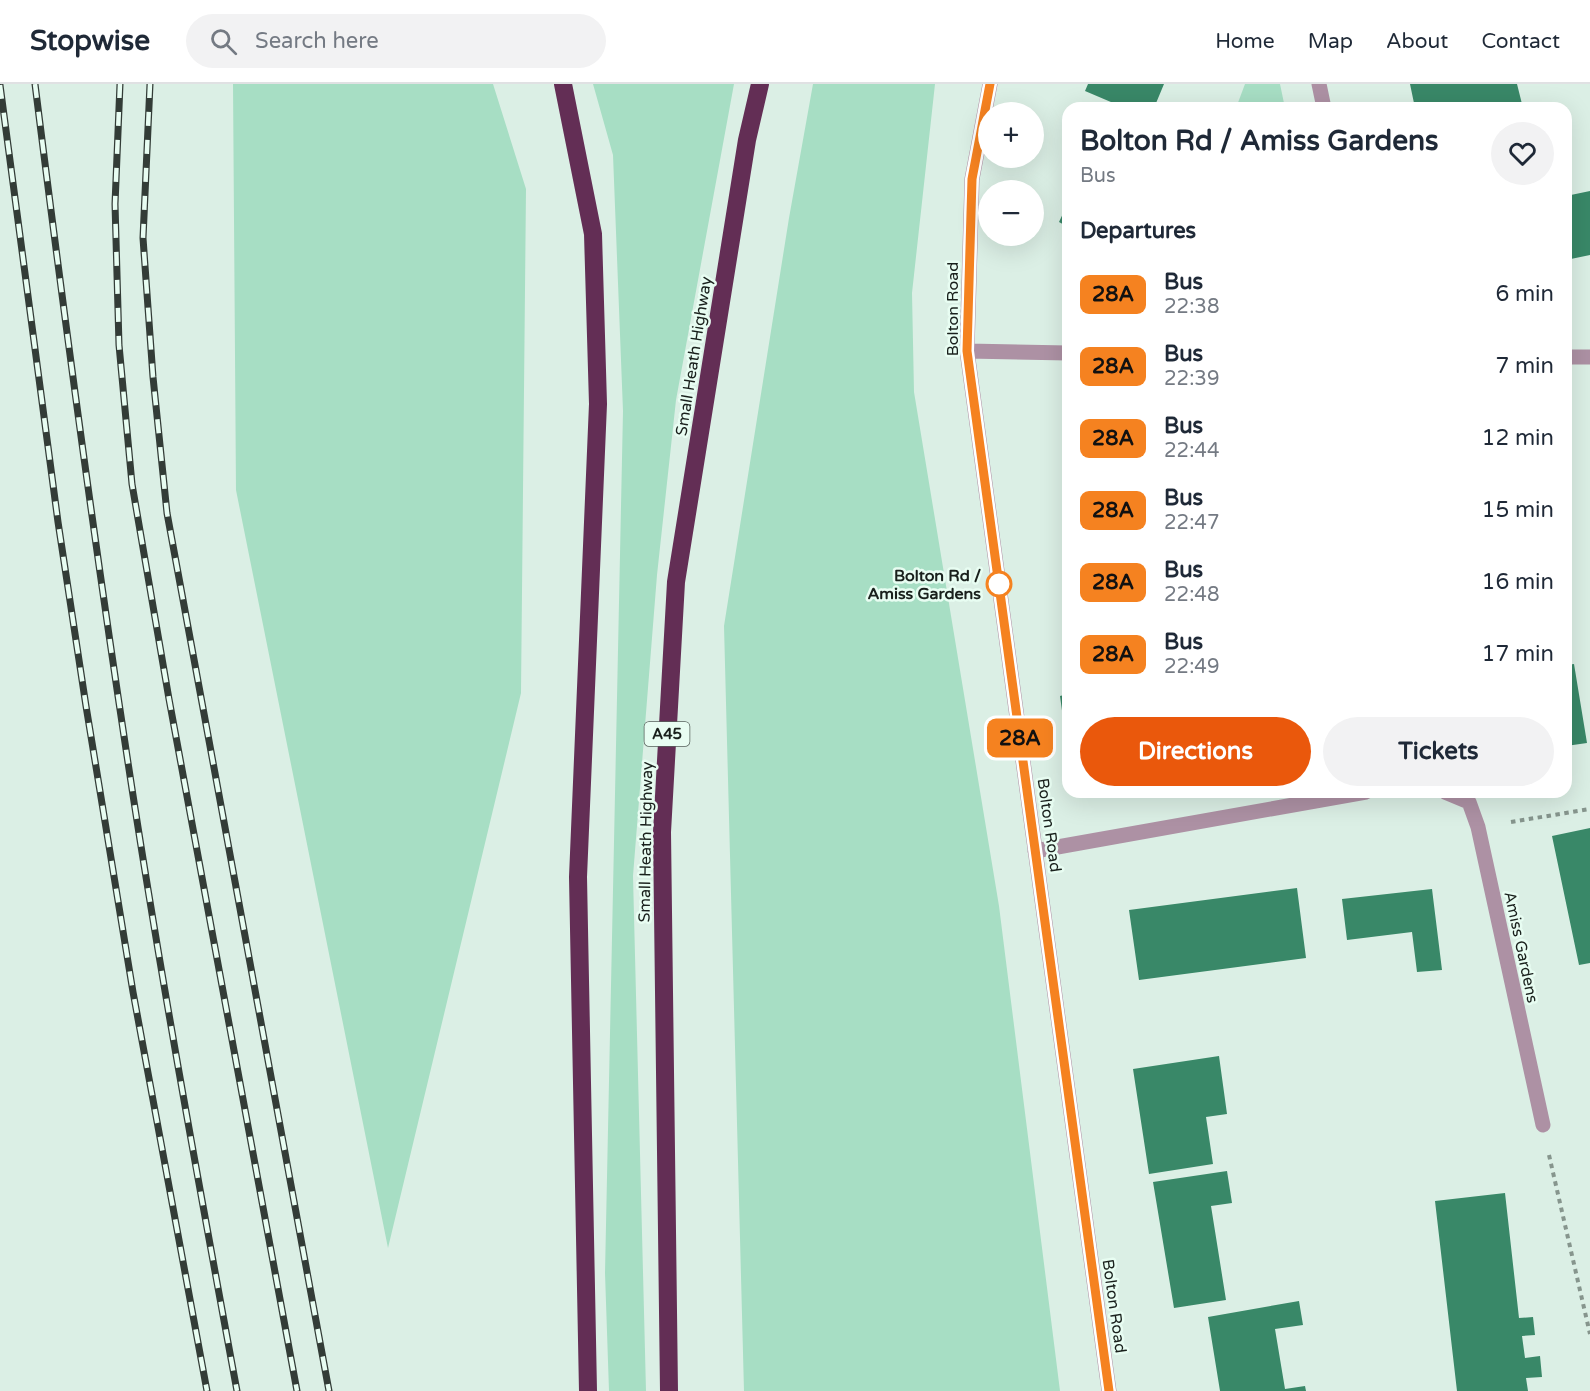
<!DOCTYPE html>
<html lang="en">
<head>
<meta charset="utf-8">
<style>
	body { margin:0; font-family:"Varela Round",sans-serif; background:#f2f2f3; color:#1f2937; height:100vh; display:flex; flex-direction:column; font-size:22px; white-space:nowrap }
	* { box-sizing:border-box; margin:0 }
	p { font-size:20px; color:#747a83 }
	.icon { flex:none; width:33px; height:33px; fill:none; stroke:currentColor; stroke-width:2; stroke-linecap:round; stroke-linejoin:round }
	.map { position:relative; flex:1; overflow:hidden }
	.drawer { position:absolute; left:1062px; top:18px; width:510px; height:696px; display:flex; flex-direction:column; background:#fff; border-radius:18px; box-shadow:0 6px 24px #0002 }
	.drawer>* { flex:none }
	.badge { padding:0 12px; border-radius:9px; font-size:21px; line-height:39px }
	.buttons { position:absolute; left:978px; top:18px; display:grid; gap:12px }
	.buttons a { display:grid; place-items:center; width:66px; height:66px; border-radius:50%; background:#fff; box-shadow:0 6px 24px #0002; font-size:30px }
	.map>.badge { position:absolute; translate:-50% -50%; box-shadow:0 0 0 3px #fff }
	h2 { padding:0 18px; font-size:22px; line-height:54px }
	.round { display:grid; place-items:center; flex:none; width:63px; height:63px; border-radius:32px; background:#f2f2f3 }
	.head { display:flex; align-items:center; justify-content:space-between; height:102px; padding:0 18px }
	h1 { font-size:28px; font-weight:700; line-height:45px }
	.action { display:flex; gap:12px; margin-top:auto; padding:12px 18px }
	.action a { flex:1; height:69px; border-radius:36px; background:#ea580c; color:#fff; font-size:24px; font-weight:700; line-height:69px; text-align:center }
	.action a+a { background:#f2f2f3; color:#1f2937 }
	ul { padding:0; list-style:none }
	li { display:flex; align-items:center; gap:18px; height:72px; padding:0 18px }
	li div { flex:1 }
	li b { display:block; font-size:22px }
	li em { font-style:normal }
	li .badge { min-width:66px; font-weight:700; text-align:center }
	header { display:flex; align-items:center; gap:36px; box-sizing:border-box; height:84px; padding:0 30px; background:#fff; border-bottom:2px solid #e0e1e3 }
	header strong { font-size:28px }
	nav { display:flex; gap:33px; margin-inline-start:auto; font-size:21px }
	.search { width:420px; height:54px; background:#f2f2f3; display:flex; align-items:center; gap:15px; box-sizing:border-box; padding:0 21px; border-radius:33px; color:#747a83; font-size:22px }
	.map>svg:first-child { display:block }
	.green { fill:#a7dec4 }
	.building { fill:#398868 }
	.lines { fill:none; stroke-linecap:round; stroke-linejoin:round }
	.path { stroke:#86958d; stroke-width:4; stroke-dasharray:4.5 4.5; stroke-linecap:butt }
	.minor { stroke:#ad91a4; stroke-width:15 }
	.highway { stroke:#632e55; stroke-width:18 }
	.rail-casing { stroke:#333c37; stroke-width:7 }
	.rail { stroke:#e8fdf2; stroke-width:4.5; stroke-dasharray:14; stroke-linecap:butt }
	.line-casing { stroke:#fff; stroke-width:14 }
	.line { stroke:#f58220; stroke-width:9 }
	.stop-dot { fill:#fff; stroke:#f58220; stroke-width:3 }
	.labels { text-anchor:middle; stroke-width:5; stroke-linejoin:round; paint-order:stroke }
	.shield { fill:#e8fdf2; stroke:#57625c; stroke-width:1.5 }
	.shield-label { font-size:15px; font-weight:bold; fill:#19201c }
	.street-label { font-size:16px; fill:#19201c; stroke:#e8fdf2 }
	.stop-label { font-size:16px; font-weight:bold; fill:#19201c; stroke:#e8fdf2; text-anchor:end }
</style>
</head>
<body>
<header>
<strong>Stopwise</strong>
<div class="search"><svg class="icon" aria-label="search" viewBox="0 0 24 24"><circle cx="10" cy="10" r="6"/><path d="M15 15l6 6"/></svg>Search here</div>
<nav><a>Home</a><a>Map</a><a>About</a><a>Contact</a></nav>
</header>
<div class="map">
<svg width="1590" height="1307" viewBox="0 0 1590 1307">
	<rect width="100%" height="100%" fill="#dbefe5"/>
	<path class="green" d="M233,0H493L526,105L521,609L388,1164L236,406Z
		M593,0H734L676,316L657,491L633,792L646,1307H609L605,1189L623,327L613,71Z
		M813,0H935L912,209L914,308L999,822L1060,1307H744L724,542L789,134Z
		M1245,0H1280L1285,24H1236Z"/>
	<path class="building" d="M1088,0H1164L1154,24H1125L1085,7Z
		M1410,0H1517L1523,24H1415Z
		M1590,107V171L1566,176V112Z
		M1068,119V143L1059,138Z
		M1566,546L1572,574L1566,575Z
		M1574,580L1587,659L1566,662V581Z
		M1068,610V663H1067L1060,612Z
		M1590,744V879L1579,881L1552,752Z
		M1297,804L1306,874L1139,896L1129,826Z
		M1432,805L1442,886L1417,888L1412,848L1347,856L1342,815Z
		M1219,972L1227,1030L1206,1033L1213,1080L1149,1090L1133,985Z
		M1227,1087L1232,1119L1211,1122L1226,1216L1174,1224L1153,1098Z
		M1505,1109L1519,1234L1533,1233L1535,1251L1522,1252L1525,1274L1540,1272L1542,1293L1526,1294L1528,1307H1457L1435,1117Z
		M1299,1217L1303,1241L1275,1245L1285,1305L1305,1302L1306,1307H1220L1208,1233Z"/>
	<g class="lines">
		<path class="path" d="M1511,738L1590,725
			M1549,1071L1590,1250"/>
		<path class="minor" d="M990,0L972,95L967,267L1109,1307
			M1319,0L1324,24
			M967,267L1068,269
			M1566,273H1590
			M1445,708L1469,718L1478,743L1543,1041
			M1035,767L1366,708"/>
		<path class="highway" d="M563,0L593,150L598,320L578,793L588,1307
			M669,1307L662,748L676,498L747,56L760,0"/>
		<defs>
			<path id="rail" d="M35,0C63,224 93,448 127,672C159,884 198,1096 237,1307
				M120,0L115,120L119,261L132,400L169,615L297,1307
				M150,0L143,154L153,293L167,429L329,1307
				M0,1L58,438L86,622L133,908L207,1307"/>
		</defs>
		<use href="#rail" class="rail-casing"/>
		<use href="#rail" class="rail"/>
	</g>
	<g class="lines">
		<defs>
			<path id="line" d="M990,0L972,95L967,267L1109,1307"/>
		</defs>
		<use href="#line" class="line-casing"/>
		<use href="#line" class="line"/>
	</g>
	<circle class="stop-dot" cx="999" cy="500" r="12"/>
	<g class="labels">
		<rect class="shield" x="644.5" y="638" width="45" height="24" rx="4.5"/>
		<g class="shield-label">
			<text x="667" y="655">A45</text>
		</g>
		<g class="street-label">
			<text transform="translate(952 225) rotate(-90)" y="6">Bolton Road</text>
			<text transform="translate(693 272) rotate(-81)" y="6">Small Heath Highway</text>
			<text transform="translate(1050 741) rotate(82)" y="6">Bolton Road</text>
			<text transform="translate(645 758) rotate(-89)" y="6">Small Heath Highway</text>
			<text transform="translate(1522 863) rotate(78)" y="6">Amiss Gardens</text>
			<text transform="translate(1115 1222) rotate(82)" y="6">Bolton Road</text>
		</g>
		<g class="stop-label">
			<text x="981" y="497">Bolton Rd /<tspan x="981" dy="18">Amiss Gardens</tspan></text>
		</g>
	</g>
</svg>
<div class="buttons">
<a>+</a>
<a>−</a>
</div>
<b class="badge" style="left:1020px;top:654px;background:#f58220;color:#111">28A</b>
<section class="drawer">
<div class="head"><div><h1>Bolton Rd / Amiss Gardens</h1><p>Bus</p></div><a class="round"><svg class="icon" aria-label="heart" viewBox="0 0 24 24"><path d="M12 20l-8-8c-3-5 5-10 8-4 3-6 11-1 8 4z"/></svg></a></div>
<h2>Departures</h2>
<ul>
<li><span class="badge" style="background:#f58220;color:#111">28A</span><div><b>Bus</b><p>22:38</p></div><em>6 min</em></li>
<li><span class="badge" style="background:#f58220;color:#111">28A</span><div><b>Bus</b><p>22:39</p></div><em>7 min</em></li>
<li><span class="badge" style="background:#f58220;color:#111">28A</span><div><b>Bus</b><p>22:44</p></div><em>12 min</em></li>
<li><span class="badge" style="background:#f58220;color:#111">28A</span><div><b>Bus</b><p>22:47</p></div><em>15 min</em></li>
<li><span class="badge" style="background:#f58220;color:#111">28A</span><div><b>Bus</b><p>22:48</p></div><em>16 min</em></li>
<li><span class="badge" style="background:#f58220;color:#111">28A</span><div><b>Bus</b><p>22:49</p></div><em>17 min</em></li>
</ul>
<div class="action"><a>Directions</a><a>Tickets</a></div>
</section>
</div>
</body>
</html>
